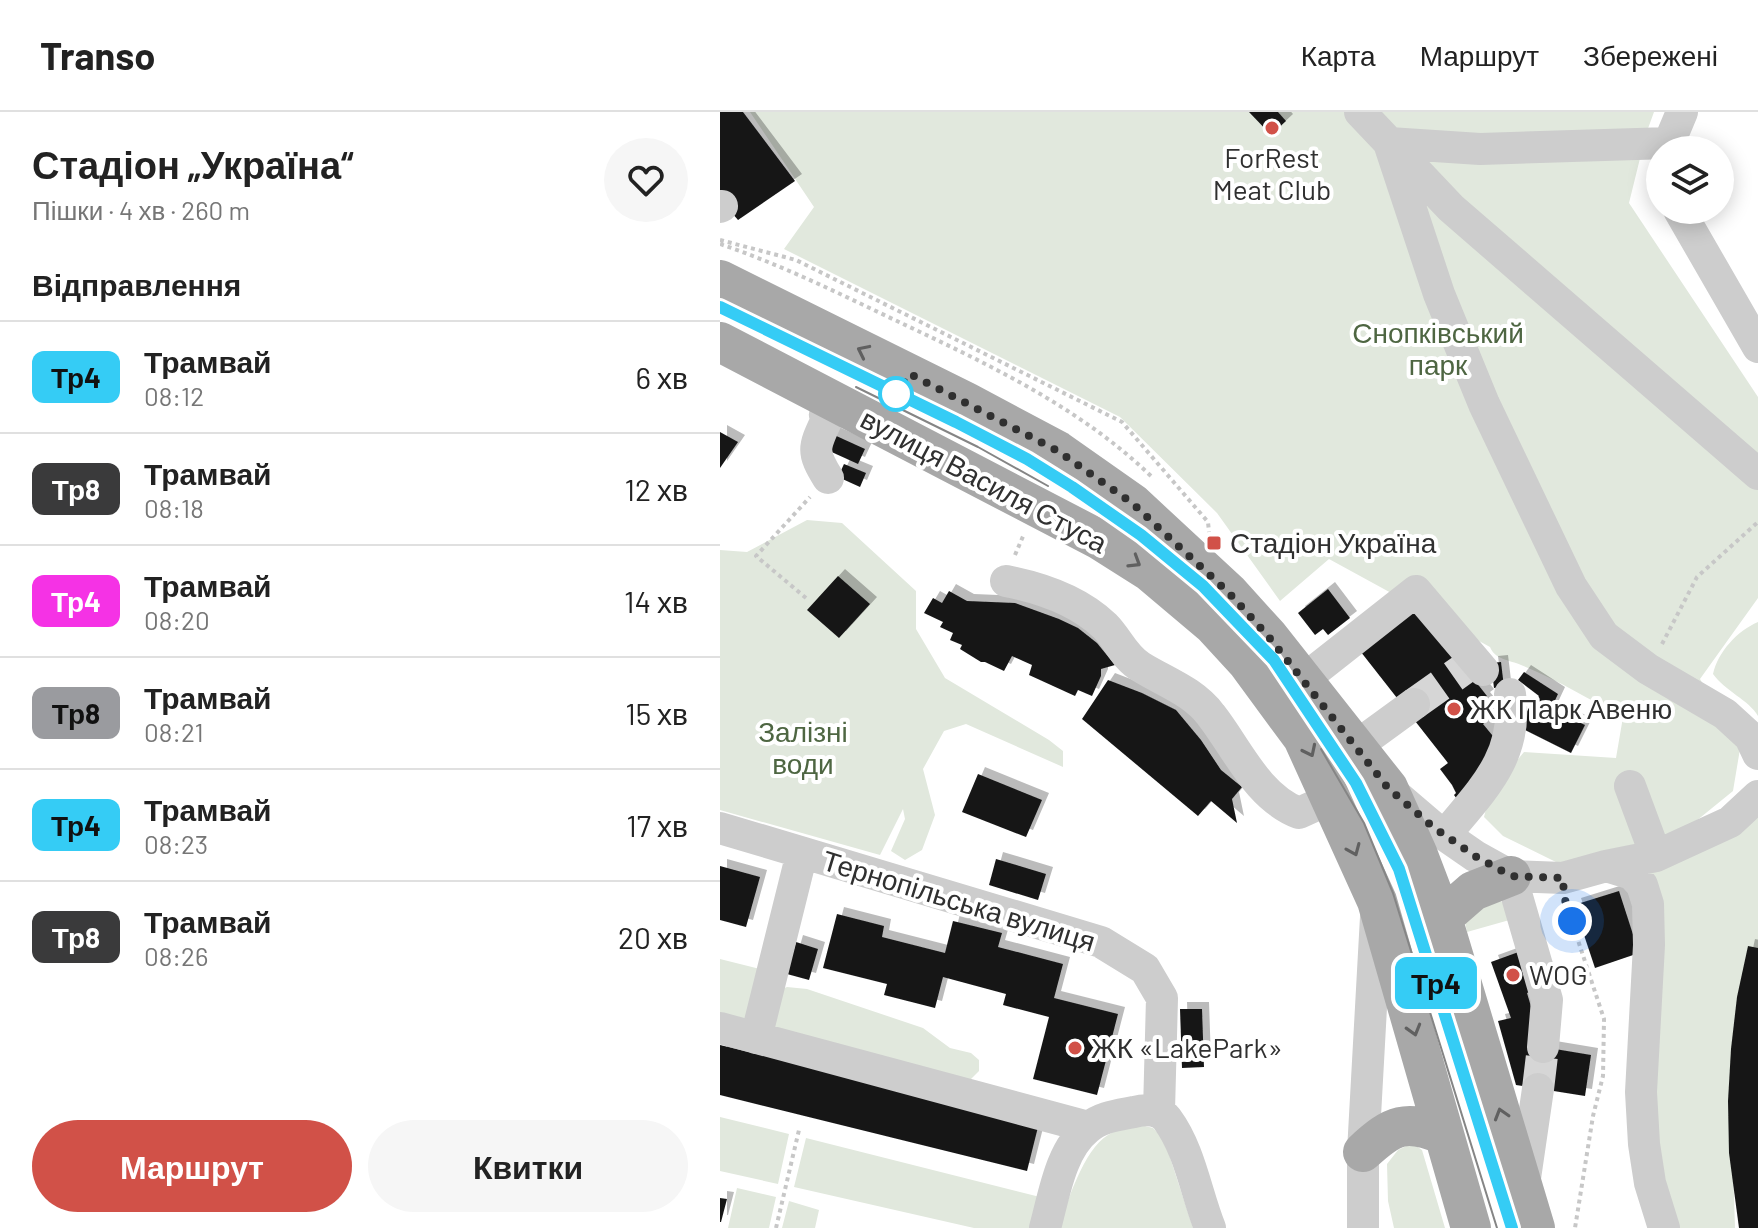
<!DOCTYPE html>
<html lang="uk">
<head>
<meta charset="utf-8">
<style>
	body { margin:0; font-family:Barlow,sans-serif; background:#f6f6f6; color:#222; height:100vh; display:flex; flex-direction:column; font-size:30px; white-space:nowrap }
	* { box-sizing:border-box; margin:0 }
	p { font-size:26px; color:#767676 }
	.icon { flex:none; width:44px; height:44px; fill:none; stroke:currentColor; stroke-width:2; stroke-linecap:round; stroke-linejoin:round }
	.map { position:relative; flex:1; overflow:hidden }
	.sheet { display:flex; flex-direction:column; background:#fff; width:720px }
	.sheet>* { flex:none }
	.badge { padding:0 16px; border-radius:12px; font-size:28px; line-height:52px }
	.controls { position:absolute; left:926px; top:24px; display:grid; gap:16px }
	.controls a { display:grid; place-items:center; width:88px; height:88px; border-radius:50%; background:#fff; box-shadow:0 4px 20px #0003; font-size:40px }
	.you { position:absolute; width:40px; height:40px; margin:-20px; border:6px solid #fff; border-radius:50%; background:#1a73e8; box-shadow:0 0 0 12px #1a73e833 }
	.map>.badge { position:absolute; translate:-50% -50%; box-shadow:0 0 0 4px #fff }
	h2 { padding:0 32px; font-size:30px; line-height:72px }
	.round { display:grid; place-items:center; flex:none; width:84px; height:84px; border-radius:42px; background:#f6f6f6 }
	.head { display:flex; align-items:center; justify-content:space-between; height:136px; padding:0 32px }
	h1 { font-size:38px; font-weight:600; line-height:60px }
	.primary-button { display:flex; gap:16px; margin-top:auto; padding:16px 32px }
	.primary-button a { flex:1; height:92px; border-radius:48px; background:#d15148; color:#fff; font-size:32px; font-weight:600; line-height:92px; text-align:center }
	.primary-button a+a { background:#f6f6f6; color:#222 }
	ul { padding:0; list-style:none }
	li { display:flex; align-items:center; gap:24px; height:112px; padding:0 32px; border-top:2px solid #e0e0e0 }
	li div { flex:1 }
	li b { display:block; font-size:30px }
	li em { font-style:normal }
	li .badge { min-width:88px; font-weight:700; text-align:center }
	header { display:flex; align-items:center; gap:48px; box-sizing:border-box; height:112px; padding:0 40px; background:#fff; border-bottom:2px solid #e0e0e0 }
	header strong { font-size:38px }
	nav { display:flex; gap:44px; margin-inline-start:auto; font-size:28px }
	main { display:flex; flex:1; min-height:0 }
	.map>svg:first-child { display:block }
	.green { fill:#e1e8dd }
	.building { fill:#171717; filter:url(#shadow) }
	.lines { fill:none; stroke-linecap:round; stroke-linejoin:round }
	.minor-tunnel { stroke:#d6d6d6; stroke-width:32; stroke-dasharray:32 16; stroke-linecap:butt }
	.path { stroke:#c7c7c7; stroke-width:4; stroke-dasharray:4 4; stroke-linecap:butt }
	.minor { stroke:#cdcdcd; stroke-width:32 }
	.major { stroke:#a8a8a8; stroke-width:40 }
	.tram { stroke:#858585; stroke-width:2 }
	.oneway { stroke:#606060 }
	.line-casing { stroke:#fff; stroke-width:18 }
	.line { stroke:#35ccf5; stroke-width:12 }
	.walk { stroke:#303030; stroke-width:8; stroke-dasharray:0 14.4 }
	.poi-dot { fill:#d15148; stroke:#fff; stroke-width:3 }
	.stop-dot { fill:#fff; stroke:#35ccf5; stroke-width:4 }
	.labels { text-anchor:middle; stroke-width:8; stroke-linejoin:round; paint-order:stroke }
	.poi-label { font-size:28px; fill:#303030; stroke:#fff; text-anchor:start }
	.park-label { font-size:28px; fill:#4e6642; stroke:#fff }
	.street-label { font-size:28px; fill:#303030; stroke:#fff }
</style>
</head>
<body>
<header>
<strong>Transo</strong>
<nav><a>Карта</a><a>Маршрут</a><a>Збережені</a></nav>
</header>
<main>
<section class="sheet">
<div class="head"><div><h1>Стадіон „Україна“</h1><p>Пішки · 4 хв · 260 m</p></div><a class="round"><svg class="icon" aria-label="heart" viewBox="0 0 24 24"><path d="M12 20l-8-8c-3-5 5-10 8-4 3-6 11-1 8 4z"/></svg></a></div>
<h2>Відправлення</h2>
<ul>
<li><span class="badge" style="background:#35ccf5;color:#111">Тр4</span><div><b>Трамвай</b><p>08:12</p></div><em>6 хв</em></li>
<li><span class="badge" style="background:#3a3a3b;color:#fff">Тр8</span><div><b>Трамвай</b><p>08:18</p></div><em>12 хв</em></li>
<li><span class="badge" style="background:#f532e5;color:#fff">Тр4</span><div><b>Трамвай</b><p>08:20</p></div><em>14 хв</em></li>
<li><span class="badge" style="background:#9a9b9f;color:#111">Тр8</span><div><b>Трамвай</b><p>08:21</p></div><em>15 хв</em></li>
<li><span class="badge" style="background:#35ccf5;color:#111">Тр4</span><div><b>Трамвай</b><p>08:23</p></div><em>17 хв</em></li>
<li><span class="badge" style="background:#3a3a3b;color:#fff">Тр8</span><div><b>Трамвай</b><p>08:26</p></div><em>20 хв</em></li>
</ul>
<div class="primary-button"><a>Маршрут</a><a>Квитки</a></div>
</section>
<div class="map">
<svg width="1038" height="1116" viewBox="0 0 1038 1116">
	<defs>
		<filter id="shadow"><feDropShadow dx="7" dy="-7" stdDeviation="0" flood-color="#0004"/></filter>
	</defs>
	<rect width="100%" height="100%" fill="#fff"/>
	<path class="green" d="M30,0H934L926,22L909,91L1038,285V486L980,567L1020,637L1013,679L965,718L884,748L840,752L783,724L764,705L770,681L804,640L896,646L903,605C870,588 836,567 801,553C790,548 775,548 770,535L609,447L560,489L497,401L400,305L64,137L94,95Z
		M87,408L122,411L196,479V517L225,566L329,628L343,639V655L246,612L224,619L203,657L215,703L202,738L185,748L171,739L185,707L183,697L160,743L0,698V438L27,440Z
		M1038,510V604C1029,588 1005,579 993,562C998,540 1017,519 1038,510Z
		M1038,686V854L1013,1052L1015,1116H952L939,1079L929,758Z
		M779,788L787,794L793,807L747,820L744,805Z
		M0,847L48,859L32,911L0,903Z
		M67,875L87,877L203,916L230,936L251,941L259,948V959L243,975L49,915L57,879Z
		M0,1005L69,1022L58,1072L0,1059Z
		M417,1012L433,1016L444,1027L473,1116H338C348,1090 363,1038 388,1023C396,1018 408,1015 417,1012Z
		M86,1026L324,1086L316,1116H254L74,1075Z
		M692,1031L702,1038L725,1116H674L668,1089L667,1052L678,1038Z
		M17,1076L56,1085L49,1116H8Z
		M69,1089L99,1098L95,1116H62Z"/>
	<path class="building" d="M0,0H23L75,69L18,108L0,87Z
		M529,0H558L566,9L551,23Z
		M0,320L18,330L0,356Z
		M112,322L145,337L138,352L105,337Z
		M124,352L146,361L140,375L118,365Z
		M118,464L150,492L119,526L87,498Z
		M608,477L630,506L608,523L603,517L595,523L578,501Z
		M229,479L247,489L295,491L339,507L358,516L377,531L395,553L381,557V564L372,584L358,578L355,584L309,563L312,553L292,544L284,559L265,550H261L240,537L242,533L230,528L233,521L220,515L223,510L204,501L213,486L222,491Z
		M694,491L767,584L763,587L775,602L763,612L777,629L743,695L734,683L736,681L732,673L720,657L728,651L637,535Z
		M781,550L784,575L774,576L771,551Z
		M804,560L838,582L831,597L865,613L851,641L799,615L813,588L816,589L819,584L798,568Z
		M388,568L422,581L456,598L481,628L501,658L522,675L512,687L517,711L491,689L478,704L362,607Z
		M258,662L322,688L306,725L242,700Z
		M276,747L326,762L318,788L269,773Z
		M0,754L40,765L26,815L0,808Z
		M899,779L919,841L875,856L854,793Z
		M117,802L164,814L162,825L225,841L233,809L282,821L278,835L343,852L334,886L398,902L377,983L313,967L329,905L283,893L286,882L223,865L215,896L164,883L167,872L103,856Z
		M76,830L98,837L89,868L67,862Z
		M1028,834L1038,836V1116H1019L1009,1041L1008,989L1011,937L1017,885Z
		M804,838L816,877L807,881L823,935L871,943L865,984L796,973L778,909L791,906L771,850Z
		M460,897H482L484,955L462,956Z
		M0,933L319,1011L307,1059L0,983Z
		M0,1086L7,1087L1,1110H0Z"/>
	<g class="lines">
		<path class="minor-tunnel" d="M694,592L745,556
			M818,977L823,935"/>
		<path class="path" d="M0,128L76,148L402,310L488,410L489,420
			M0,132C62,153 120,182 179,210C268,252 361,296 432,365
			M295,443L304,422
			M86,486L36,444L90,385
			M942,532L977,465L1038,410
			M846,792L884,907L883,964L873,1004L855,1116
			M56,1116L79,1018"/>
		<path class="minor" d="M640,0L731,96L1038,362
			M949,31L760,37L669,31L719,182L764,292L851,474L884,524L928,557L1005,602L1030,625L1038,642
			M950,38L949,31L962,0
			M0,95L2,94
			M959,98L1038,235
			M108,366C91,339 94,335 107,307L105,303L115,290
			M286,469C322,476 358,488 385,514C398,527 404,545 421,555C445,570 473,579 491,603C517,636 537,685 579,701L612,686
			M583,568L696,479L763,558
			M635,635L694,592
			M910,674L936,744
			M672,680L713,715L755,744L791,764L843,766L886,754L912,762L922,773L928,792L929,833L921,980L924,1032L930,1071L944,1116
			M0,716L381,830L425,857L442,886L439,999
			M725,723C762,678 799,644 790,582
			M886,754L936,744L1010,710L1038,684
			M791,764L827,888L823,935
			M0,916L368,1015
			M36,926L82,741
			M804,1073L818,977
			M325,1116C334,1084 340,1038 368,1016C380,1005 399,1003 414,1000C426,997 440,997 447,1007C470,1038 476,1081 490,1116
			M643,1116V1040L656,805"/>
		<path class="major" d="M0,168L246,290L338,339L412,391L509,481L548,524L668,676L698,743L722,806L815,1116
			M0,230L380,428L429,459L493,513L527,550L583,626L657,789L751,1116
			M722,806L753,779L791,764
			M643,1040C673,1012 686,1007 724,1023"/>
		<path class="tram" d="M0,195L307,347L389,400L483,474L554,548L612,633L655,707L686,775L793,1116
			M136,275L258,335L328,374
			M601,637L644,711L673,781L777,1116"/>
	</g>
	<defs><path id="oneway-chevron" d="M-2-3.5L2.5 0L-2 3.5" fill="none" stroke-width="1.6" stroke-linecap="round" stroke-linejoin="round" transform="scale(2)"/></defs>
	<g class="oneway">
		<use href="#oneway-chevron" transform="translate(143 239) rotate(-154)"/>
		<use href="#oneway-chevron" transform="translate(415 450) rotate(32)"/>
		<use href="#oneway-chevron" transform="translate(590 639) rotate(64)"/>
		<use href="#oneway-chevron" transform="translate(634 738) rotate(67)"/>
		<use href="#oneway-chevron" transform="translate(694 918) rotate(74)"/>
		<use href="#oneway-chevron" transform="translate(781 1002) rotate(-107)"/>
	</g>
	<g class="lines">
		<defs>
			<path id="line" d="M0,195L236,310L307,347L352,375L421,423L483,474L554,548L636,671L679,757L792,1116"/>
		</defs>
		<use href="#line" class="line-casing"/>
		<use href="#line" class="line"/>
		<path class="walk" d="M176,282L190,262L338,339L412,391L509,481L548,524L668,676L713,715L755,744L791,764L843,766L844,785L852,809"/>
	</g>
	<g class="poi-dot">
		<circle cx="552" cy="16" r="8"/>
		<rect x="486" y="423" width="16" height="16" rx="4"/>
		<circle cx="734" cy="597" r="8"/>
		<circle cx="793" cy="863" r="8"/>
		<circle cx="355" cy="936" r="8"/>
	</g>
	<circle class="stop-dot" cx="176" cy="282" r="16"/>
	<g class="labels">
		<g class="poi-label">
			<text x="552" y="56" text-anchor="middle">ForRest<tspan x="552" dy="32">Meat Club</tspan></text>
			<text x="510" y="441">Стадіон Україна</text>
			<text x="750" y="607">ЖК Парк Авеню</text>
			<text x="809" y="873">WOG</text>
			<text x="371" y="946">ЖК «LakePark»</text>
		</g>
		<g class="park-label">
			<text x="718" y="231">Снопківський<tspan x="718" dy="32">парк</tspan></text>
			<text x="83" y="630">Залізні<tspan x="83" dy="32">води</tspan></text>
		</g>
		<g class="street-label">
			<text transform="translate(264 369) rotate(28)" y="10">вулиця Василя Стуса</text>
			<text transform="translate(239 789) rotate(17)" y="10">Тернопільська вулиця</text>
		</g>
	</g>
</svg>
<div class="controls">
<a><svg class="icon" aria-label="layers" viewBox="0 0 24 24"><path d="M12 4l9 5-9 5-9-5zM3 14l9 5 9-5"/></svg></a>
</div>
<div class="you" style="left:852px;top:809px"></div>
<b class="badge" style="left:716px;top:871px;background:#35ccf5;color:#111">Тр4</b>
</div>
</main>
</body>
</html>
